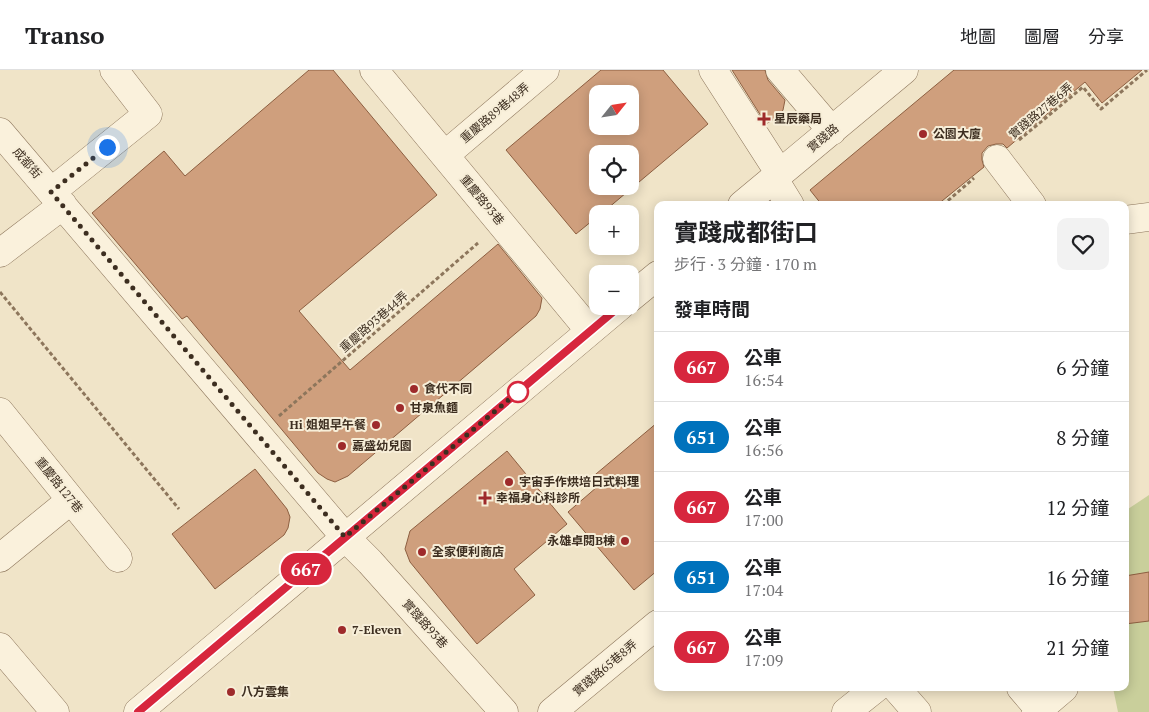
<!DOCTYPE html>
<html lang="zh-TW">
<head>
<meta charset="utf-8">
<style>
	body { margin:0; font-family:"PT Serif","Noto Sans TC",serif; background:#f2f2f2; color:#202124; height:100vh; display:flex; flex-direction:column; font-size:19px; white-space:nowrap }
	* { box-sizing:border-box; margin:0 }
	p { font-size:16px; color:#757577 }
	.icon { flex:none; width:28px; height:28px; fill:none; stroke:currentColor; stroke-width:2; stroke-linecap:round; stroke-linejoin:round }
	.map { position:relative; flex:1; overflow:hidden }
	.details { position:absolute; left:654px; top:131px; width:475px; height:490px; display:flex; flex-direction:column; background:#fff; border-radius:10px; box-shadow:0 2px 12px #0003 }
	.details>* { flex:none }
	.badge { padding:0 10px; border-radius:16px; font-size:18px; line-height:32px }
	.needle { width:32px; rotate:60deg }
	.buttons { position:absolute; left:589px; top:15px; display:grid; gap:10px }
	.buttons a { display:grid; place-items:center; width:50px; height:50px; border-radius:10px; background:#fff; box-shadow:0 2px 12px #0003; font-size:25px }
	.you { position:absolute; width:25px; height:25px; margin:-12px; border:4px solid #fff; border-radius:50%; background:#1a73e8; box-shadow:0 0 0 8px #1a73e833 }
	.map>.badge { position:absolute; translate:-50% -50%; box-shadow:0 0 0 2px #fff }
	h2 { padding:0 20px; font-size:19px; line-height:45px }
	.round { display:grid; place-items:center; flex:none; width:52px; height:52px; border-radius:10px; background:#f2f2f2 }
	.head { display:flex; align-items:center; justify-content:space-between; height:85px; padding:0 20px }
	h1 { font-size:24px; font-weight:700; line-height:38px }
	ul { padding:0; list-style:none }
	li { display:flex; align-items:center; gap:15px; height:70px; padding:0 20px; border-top:1px solid #e0e0e0 }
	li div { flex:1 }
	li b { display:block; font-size:19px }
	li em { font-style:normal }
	li .badge { min-width:55px; font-weight:700; text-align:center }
	header { display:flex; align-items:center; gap:30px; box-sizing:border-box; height:70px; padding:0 25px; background:#fff; border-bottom:1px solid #e0e0e0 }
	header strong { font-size:24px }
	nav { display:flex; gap:28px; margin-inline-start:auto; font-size:18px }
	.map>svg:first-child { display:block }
	.green { fill:#c9cf9b }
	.building { fill:#cf9f7d; stroke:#8d5f41; fill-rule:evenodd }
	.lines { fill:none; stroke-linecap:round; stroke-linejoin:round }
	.minor-casing { stroke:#8d765c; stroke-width:29 }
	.path { stroke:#8d765c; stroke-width:3; stroke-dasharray:4 2.5; stroke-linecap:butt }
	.minor { stroke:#faf1dc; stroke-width:28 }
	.line-casing { stroke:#fff; stroke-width:11 }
	.line { stroke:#d7263d; stroke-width:8 }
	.walk { stroke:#3d2e20; stroke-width:5; stroke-dasharray:0 9 }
	.poi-dot { fill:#9e2a2b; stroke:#f7eed8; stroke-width:2 }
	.stop-dot { fill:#fff; stroke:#d7263d; stroke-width:2.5 }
	.labels { text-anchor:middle; stroke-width:4; stroke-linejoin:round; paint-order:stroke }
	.street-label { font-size:12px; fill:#3d2e20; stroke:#f7eed8 }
	.poi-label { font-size:12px; font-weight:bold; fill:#3d2e20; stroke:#f7eed8; text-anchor:start }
</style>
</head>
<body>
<header>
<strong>Transo</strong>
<nav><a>地圖</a><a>圖層</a><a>分享</a></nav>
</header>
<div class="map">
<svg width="1149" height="642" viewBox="0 0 1149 642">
	<rect width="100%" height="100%" fill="#f0e4c8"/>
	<path class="green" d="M1149,425V642H1118L1113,618H1125V441Z"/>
	<path class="building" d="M309,0H333L437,125L299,241L350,300L498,174L542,228L540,239L536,246L348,406L335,412L327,409L318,403L187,246L182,249L92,143L164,81L185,106Z
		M601,0H663L708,54L601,144H598V146L576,164L506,80ZM598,24H630V56H598ZM598,84H630V116H598Z
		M732,0H765L768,10L785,30L783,40L779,46L766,54Z
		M954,0H1142L1102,33L1085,12L1007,78L1003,74H996L988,76L982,83V90L984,97L937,135H822L810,120Z
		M658,352V500L634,520L568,442L597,417L590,409Z
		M507,381L567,454L514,499L535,525L477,574L410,492L405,479L410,461Z
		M255,399L287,439L290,447L288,458L284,465L215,519L172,464Z
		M1149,502V551L1125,554V506Z"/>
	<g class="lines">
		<defs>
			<path id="minor" d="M374,0L590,261
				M713,0L780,104
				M780,0L832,61
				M0,62L345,467L370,492L504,642
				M445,85L545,0
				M997,89L1032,135
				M774,109L790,135
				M51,122L148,44L114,0
				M742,135L904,0
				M1125,150L1149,147
				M0,183L63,135
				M630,228L658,205
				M0,342L118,488
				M0,488L71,430
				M0,577L55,642
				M896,618L917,642
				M1021,618L1039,639
				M138,642L620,236
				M552,642L658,554
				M846,642L876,618
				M1036,642L1064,618"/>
		</defs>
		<use href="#minor" class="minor-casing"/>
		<path class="path" d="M1019,70L1083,17L1101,39L1147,0
			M943,135L974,108
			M0,222L179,439
			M279,346L478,173"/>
		<use href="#minor" class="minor"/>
	</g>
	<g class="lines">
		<defs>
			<path id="line" d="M138,642L620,236"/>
		</defs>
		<use href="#line" class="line-casing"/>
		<use href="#line" class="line"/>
		<path class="walk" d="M107,77L51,122L345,467L518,322"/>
	</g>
	<g class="poi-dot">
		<path d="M761.5 41.5h5v5h5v5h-5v5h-5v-5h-5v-5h5z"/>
		<circle cx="923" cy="64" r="5"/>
		<circle cx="414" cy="319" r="5"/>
		<circle cx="400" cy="338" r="5"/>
		<circle cx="376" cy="355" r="5"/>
		<circle cx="342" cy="376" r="5"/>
		<circle cx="509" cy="412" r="5"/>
		<path d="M482.5 420.5h5v5h5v5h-5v5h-5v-5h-5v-5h5z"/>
		<circle cx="625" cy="471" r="5"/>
		<circle cx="422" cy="482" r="5"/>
		<circle cx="342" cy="560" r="5"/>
		<circle cx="231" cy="622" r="5"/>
	</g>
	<circle class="stop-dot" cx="518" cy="322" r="10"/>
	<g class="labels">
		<g class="street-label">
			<text transform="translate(1041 41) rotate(-40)" y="4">實踐路27巷6弄</text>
			<text transform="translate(495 43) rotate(-40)" y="4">重慶路89巷48弄</text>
			<text transform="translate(823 68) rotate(-40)" y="4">實踐路</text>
			<text transform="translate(27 93) rotate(49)" y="4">成都街</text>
			<text transform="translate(482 130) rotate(50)" y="4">重慶路93巷</text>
			<text transform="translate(374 252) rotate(-41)" y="4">重慶路93巷44弄</text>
			<text transform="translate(59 415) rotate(51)" y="4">重慶路127巷</text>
			<text transform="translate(425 554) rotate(48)" y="4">實踐路93巷</text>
			<text transform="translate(605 598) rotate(-40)" y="4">實踐路65巷8弄</text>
		</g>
		<g class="poi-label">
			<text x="774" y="53">星辰藥局</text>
			<text x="933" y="68">公園大廈</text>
			<text x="424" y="323">食代不同</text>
			<text x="410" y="342">甘泉魚麵</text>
			<text x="366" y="359" text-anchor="end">Hi 姐姐早午餐</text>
			<text x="352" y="380">嘉盛幼兒園</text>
			<text x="519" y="416">宇宙手作烘培日式料理</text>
			<text x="496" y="432">幸福身心科診所</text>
			<text x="615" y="475" text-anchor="end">永雄卓閱B棟</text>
			<text x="432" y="486">全家便利商店</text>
			<text x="352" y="564">7-Eleven</text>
			<text x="241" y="626">八方雲集</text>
		</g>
	</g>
</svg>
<div class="buttons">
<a><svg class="needle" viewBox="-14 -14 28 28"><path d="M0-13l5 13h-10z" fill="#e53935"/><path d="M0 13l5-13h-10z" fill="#757577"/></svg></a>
<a><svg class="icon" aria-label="locate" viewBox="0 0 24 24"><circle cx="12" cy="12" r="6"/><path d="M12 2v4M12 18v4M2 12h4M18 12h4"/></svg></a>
<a>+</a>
<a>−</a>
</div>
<div class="you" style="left:107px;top:77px"></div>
<b class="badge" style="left:306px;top:499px;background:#d7263d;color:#fff">667</b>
<section class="details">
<div class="head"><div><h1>實踐成都街口</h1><p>步行 · 3 分鐘 · 170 m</p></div><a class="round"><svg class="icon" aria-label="heart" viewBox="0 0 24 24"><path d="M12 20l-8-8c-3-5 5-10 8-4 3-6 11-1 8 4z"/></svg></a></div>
<h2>發車時間</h2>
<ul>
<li><span class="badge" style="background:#d7263d;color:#fff">667</span><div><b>公車</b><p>16:54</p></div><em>6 分鐘</em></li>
<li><span class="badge" style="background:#0072bc;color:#fff">651</span><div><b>公車</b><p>16:56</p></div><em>8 分鐘</em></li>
<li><span class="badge" style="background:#d7263d;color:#fff">667</span><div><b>公車</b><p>17:00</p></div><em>12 分鐘</em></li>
<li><span class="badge" style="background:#0072bc;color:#fff">651</span><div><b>公車</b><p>17:04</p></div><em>16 分鐘</em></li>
<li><span class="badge" style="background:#d7263d;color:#fff">667</span><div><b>公車</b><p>17:09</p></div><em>21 分鐘</em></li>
</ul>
</section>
</div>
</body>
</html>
